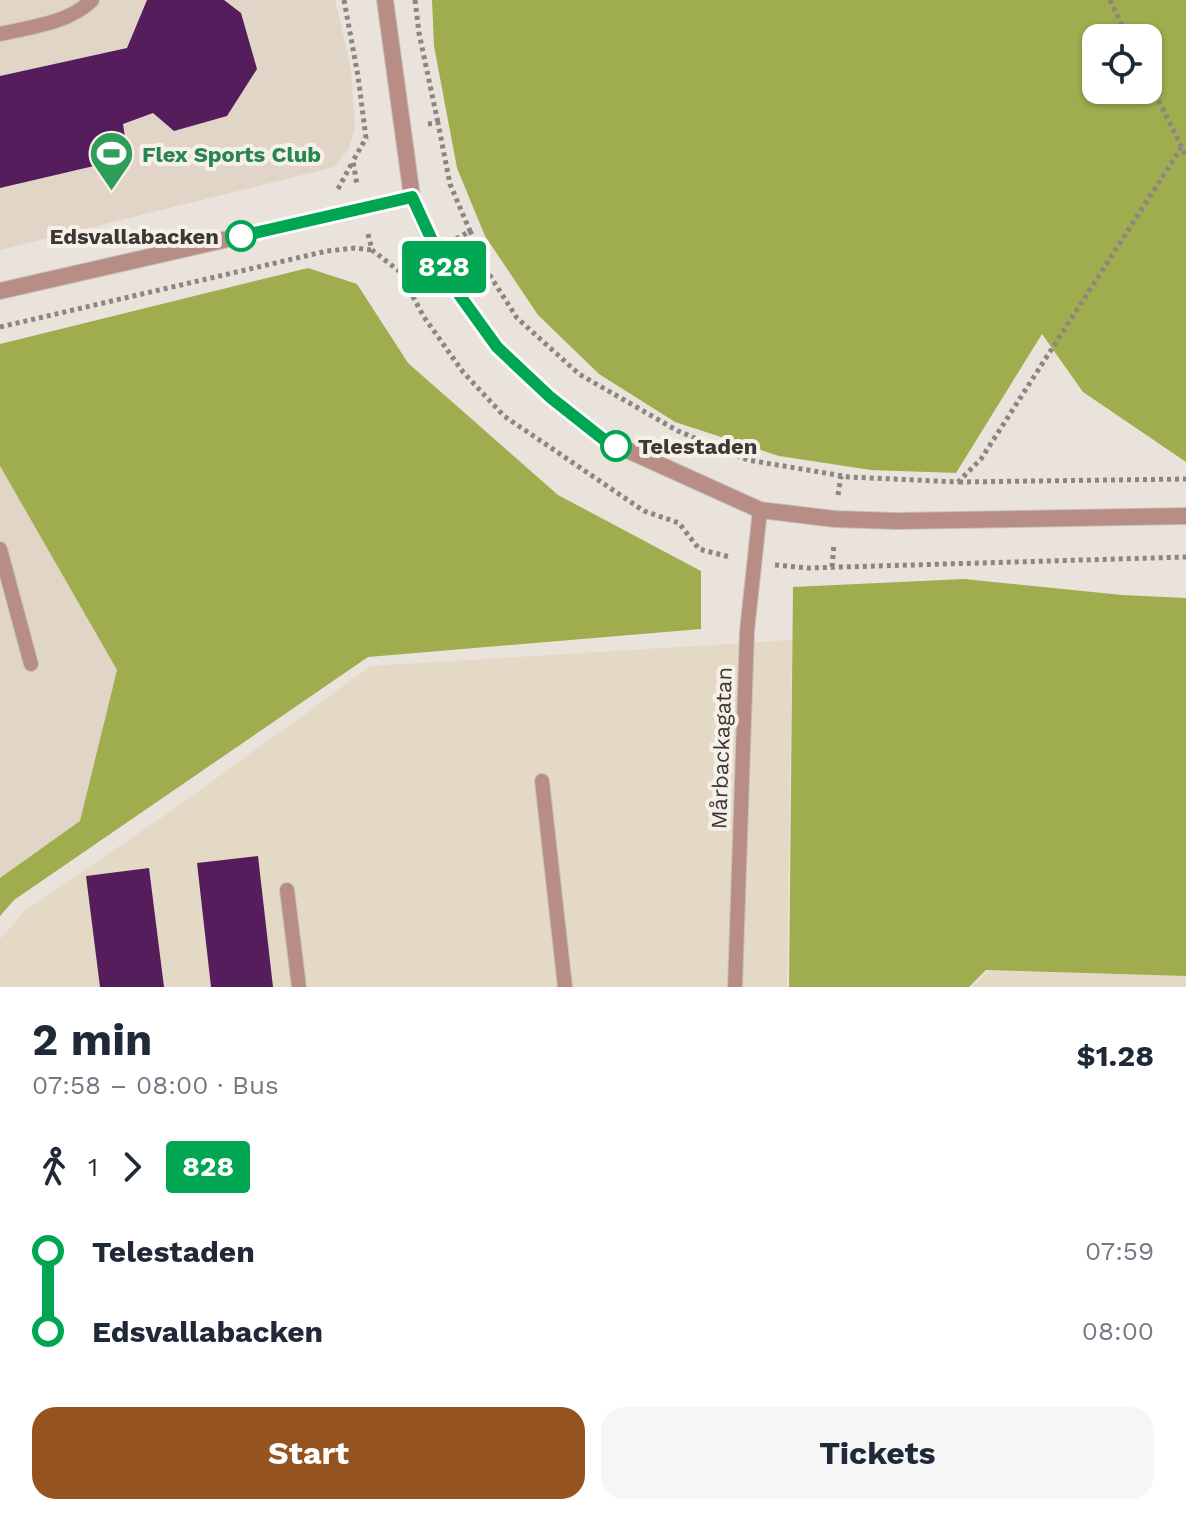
<!DOCTYPE html>
<html lang="en">
<head>
<meta charset="utf-8">
<style>
	body { margin:0; font-family:"Work Sans",sans-serif; background:#f6f6f7; color:#1f2937; height:100vh; display:flex; flex-direction:column; font-size:30px; white-space:nowrap }
	* { box-sizing:border-box; margin:0 }
	p { font-size:26px; color:#747a83 }
	.icon { flex:none; width:44px; height:44px; fill:none; stroke:currentColor; stroke-width:2; stroke-linecap:round; stroke-linejoin:round }
	.map { position:relative; height:987px; overflow:hidden }
	.side { display:flex; flex-direction:column; background:#fff; flex:1 }
	.side>* { flex:none }
	.badge { padding:0 16px; border-radius:6px; font-size:28px; line-height:52px }
	.tools { position:absolute; left:1082px; top:24px; display:grid; gap:16px }
	.tools a { display:grid; place-items:center; width:80px; height:80px; border-radius:16px; background:#fff; box-shadow:0 2px 6px #0004; font-size:40px }
	.map>.badge { position:absolute; translate:-50% -50%; box-shadow:0 0 0 4px #fff }
	.legs { display:flex; align-items:center; gap:12px; height:88px; padding:0 32px; font-size:26px }
	.legs p { margin-inline-start:auto }
	.summary { display:flex; align-items:center; justify-content:space-between; height:136px; padding:0 32px }
	h1 { font-size:44px; font-weight:700; line-height:60px }
	.action { display:flex; gap:16px; margin-top:auto; padding:16px 32px }
	.action a { flex:1; height:92px; border-radius:24px; background:#955320; color:#fff; font-size:32px; font-weight:700; line-height:92px; text-align:center }
	.action a+a { background:#f6f6f7; color:#1f2937 }
	ul { padding:0 32px; list-style:none }
	li { display:flex; align-items:center; gap:28px; height:80px; font-size:30px }
	li i { display:grid; place-items:center; width:12px; height:100%; margin:0 10px; background:currentColor }
	li i::after { content:''; width:20px; height:20px; margin:-10px; border:6px solid; border-radius:50%; background:#fff }
	li p { margin-inline-start:auto }
	li:first-child i { background:linear-gradient(#0000 50%,currentColor 0) }
	li:last-child i { background:linear-gradient(currentColor 50%,#0000 0) }
	.map>svg:first-child { display:block }
	.commercial { fill:#e4d9c4 }
	.built { fill:#e1d5c8 }
	.forest { fill:#a0ad4f; fill-rule:evenodd }
	.building { fill:#561d5c }
	.lines { fill:none; stroke-linecap:round; stroke-linejoin:round }
	.service-casing { stroke:#c7c1ba; stroke-width:16 }
	.minor-casing { stroke:#c7c1ba; stroke-width:18 }
	.path { stroke:#8b8681; stroke-width:5; stroke-dasharray:4 4; stroke-linecap:butt }
	.service { stroke:#b88d86; stroke-width:14 }
	.minor { stroke:#b88d86; stroke-width:16 }
	.line-1-casing { stroke:#fff; stroke-width:18 }
	.line-1 { stroke:#00a651; stroke-width:12 }
	.stop-1-dot { fill:#fff; stroke:#00a651; stroke-width:4 }
	.labels { text-anchor:middle; stroke-width:8; stroke-linejoin:round; paint-order:stroke }
	.leisure-label { font-size:22px; font-weight:bold; fill:#27864d; stroke:#f7f0e9; text-anchor:start }
	.stop-label { font-size:22px; font-weight:bold; fill:#3b3836; stroke:#f7f0e9; text-anchor:end }
	.street-label { font-size:22px; fill:#3b3836; stroke:#f7f0e9 }
</style>
</head>
<body>
<div class="map">
<svg width="1186" height="987" viewBox="0 0 1186 987">
	<rect width="100%" height="100%" fill="#eae3db"/>
	<path class="commercial" d="M792,640L787,987H0V939L26,910L171,811L371,666Z
		M988,971L1186,976V987H972Z"/>
	<path class="built" d="M0,0H335L351,69L355,128L348,150L334,167L0,250Z
		M0,466L117,670L80,822L0,878Z"/>
	<path class="forest" d="M432,0H1186V462L1083,392L1042,334L956,473L871,470L779,456L675,422L599,374L538,315L485,236L457,168L434,46ZM1148,38V90H1096V38Z
		M308,268L357,284L408,363L558,495L701,571V629L368,657L14,900L0,916V878L80,821L117,670L0,466V344Z
		M964,579L1122,595L1186,598V976L986,970L969,987H789L793,587Z"/>
	<path class="building" d="M147,0H224L241,13L257,69L227,116L174,131L153,113L123,124L128,158L0,188V76L127,48Z
		M258,856L273,987H211L197,863Z
		M149,868L164,987H100L86,876Z"/>
	<g class="lines">
		<defs>
			<path id="service" d="M0,34C31,27 69,23 92,0
				M0,549L31,664
				M542,781L565,987
				M287,890L299,987
				M735,987L747,631L760,510"/>
			<path id="minor" d="M385,0L412,197L436,251L453,286L497,347L550,397L603,439L760,510L835,519L896,521L1186,516
				M0,291L412,197"/>
		</defs>
		<use href="#service" class="service-casing"/>
		<use href="#minor" class="minor-casing"/>
		<path class="path" d="M344,0L358,76L366,138L353,161L357,185
			M415,0L419,33L438,123
			M1110,0L1128,38
			M1148,79L1186,156
			M428,124L438,123L450,184L470,231
			M338,189L353,161
			M368,234L372,250L399,271
			M456,239L470,231L489,274L517,318L579,374L678,431L748,460L849,477L958,482L981,459L1181,148
			M416,262L399,271L424,317L463,372L504,416L644,511L679,523L699,549L730,557
			M0,327L327,251L355,248L372,250
			M959,482L1186,479
			M838,495L841,476
			M775,565L808,568L1186,557
			M832,567L834,544"/>
		<use href="#service" class="service"/>
		<use href="#minor" class="minor"/>
	</g>
	<g class="lines">
		<defs>
			<path id="line-1" d="M241,236L412,197L453,286L497,347L550,397L603,439L616,446"/>
		</defs>
		<use href="#line-1" class="line-1-casing"/>
		<use href="#line-1" class="line-1"/>
	</g>
	<defs>
		<symbol id="stadium-pin" viewBox="-11 -11 22 30"><path d="M0 17L-7.5 6A9.5 9.5 0 1 1 7.5 6Z" fill="#2e9e5b" stroke="#f7f0e9"/><path d="M0-5a6.5 5 0 1 0 0 10a6.5 5 0 1 0 0-10ZM-3.5-1.8h7v3.6h-7Z" fill="#fff"/></symbol>
	</defs>
	<g fill-rule="evenodd">
		<use href="#stadium-pin" x="86" y="128" width="51" height="69"/>
	</g>
	<g class="stop-1-dot">
		<circle cx="241" cy="236" r="14"/>
		<circle cx="616" cy="446" r="14"/>
	</g>
	<g class="labels">
		<g class="leisure-label">
			<text x="142" y="162">Flex Sports Club</text>
		</g>
		<g class="stop-label">
			<text x="219" y="244">Edsvallabacken</text>
			<text x="638" y="454" text-anchor="start">Telestaden</text>
		</g>
		<g class="street-label">
			<text transform="translate(721 748) rotate(-88)" y="8">Mårbackagatan</text>
		</g>
	</g>
</svg>
<div class="tools">
<a><svg class="icon" aria-label="locate" viewBox="0 0 24 24"><circle cx="12" cy="12" r="6"/><path d="M12 2v4M12 18v4M2 12h4M18 12h4"/></svg></a>
</div>
<b class="badge" style="left:444px;top:267px;background:#00a651;color:#fff">828</b>
</div>
<section class="side">
<div class="summary"><div><h1>2 min</h1><p>07:58 – 08:00 · Bus</p></div><b>$1.28</b></div>
<div class="legs"><svg class="icon" aria-label="walk" viewBox="0 0 24 24"><circle cx="13" cy="4" r="2"/><path d="M13 8l-2 6 4 7M11 14l-3 7M7 12l3-4h3l4 4"/></svg>1<svg class="icon" aria-label="forward" viewBox="0 0 24 24"><path d="M9 5l7 7-7 7"/></svg><b class="badge" style="background:#00a651;color:#fff">828</b></div>
<ul>
<li><i style="color:#00a651"></i><b>Telestaden</b><p>07:59</p></li>
<li><i style="color:#00a651"></i><b>Edsvallabacken</b><p>08:00</p></li>
</ul>
<div class="action"><a>Start</a><a>Tickets</a></div>
</section>
</body>
</html>
